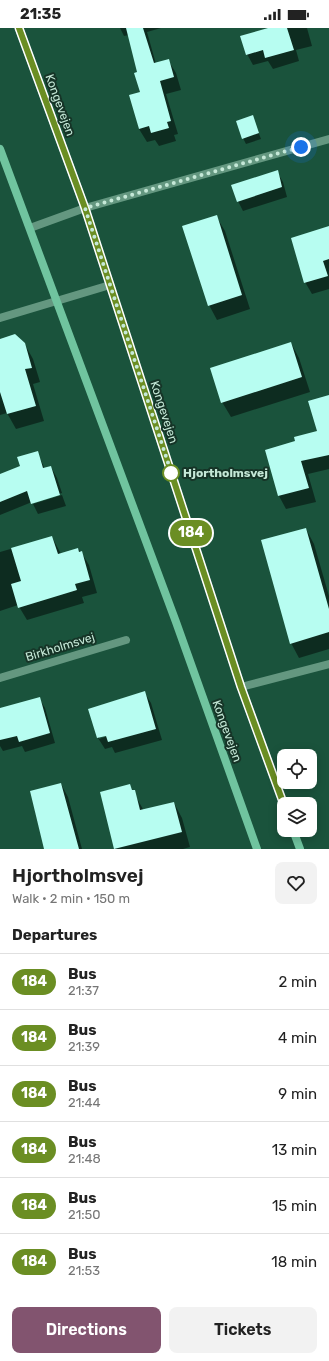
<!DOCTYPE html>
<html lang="en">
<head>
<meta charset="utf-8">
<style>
	body { margin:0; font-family:Rubik,sans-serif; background:#f2f2f2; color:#222; height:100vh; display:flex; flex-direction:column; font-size:15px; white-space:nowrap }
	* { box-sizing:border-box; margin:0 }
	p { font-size:13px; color:#767676 }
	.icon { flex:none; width:22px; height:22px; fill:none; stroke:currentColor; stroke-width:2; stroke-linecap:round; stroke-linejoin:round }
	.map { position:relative; height:821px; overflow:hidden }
	.details { display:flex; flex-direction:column; background:#fff; flex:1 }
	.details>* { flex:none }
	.badge { padding:0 8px; border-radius:13px; font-size:14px; line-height:26px }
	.tools { position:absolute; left:277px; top:721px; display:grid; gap:8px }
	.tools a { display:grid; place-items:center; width:40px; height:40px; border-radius:8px; background:#fff; box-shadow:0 2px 10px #0003; font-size:20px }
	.you { position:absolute; width:20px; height:20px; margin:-10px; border:3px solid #fff; border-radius:50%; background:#1a73e8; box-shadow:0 0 0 6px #1a73e833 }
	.map>.badge { position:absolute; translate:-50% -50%; box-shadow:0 0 0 2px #fff }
	h2 { padding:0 12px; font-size:15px; line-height:36px }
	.round { display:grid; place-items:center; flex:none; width:42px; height:42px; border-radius:8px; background:#f2f2f2 }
	.summary { display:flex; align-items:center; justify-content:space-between; height:68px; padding:0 12px }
	h1 { font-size:19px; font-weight:600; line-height:30px }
	.cta { display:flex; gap:8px; margin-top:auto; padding:8px 12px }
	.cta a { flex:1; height:46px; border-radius:8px; background:#82546f; color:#fff; font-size:16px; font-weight:600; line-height:46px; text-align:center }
	.cta a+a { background:#f2f2f2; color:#222 }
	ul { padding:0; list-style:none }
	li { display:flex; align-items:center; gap:12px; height:56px; padding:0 12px; border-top:1px solid #e0e0e0 }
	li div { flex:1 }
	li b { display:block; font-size:15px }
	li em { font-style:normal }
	li .badge { min-width:44px; font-weight:700; text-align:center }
	.status { display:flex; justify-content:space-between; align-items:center; height:28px; padding:0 20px; background:#fff; direction:ltr }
	.status svg { height:11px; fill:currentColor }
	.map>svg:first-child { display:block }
	.shadow { fill:#0007; fill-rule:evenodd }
	.building { fill:#b7fdf1 }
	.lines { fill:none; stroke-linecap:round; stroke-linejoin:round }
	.street { stroke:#649780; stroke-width:8 }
	.secondary { stroke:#70c49f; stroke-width:8 }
	.line-casing { stroke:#fff; stroke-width:9 }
	.line { stroke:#6b8e23; stroke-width:6 }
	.walk { stroke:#c5e8d7; stroke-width:4; stroke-dasharray:0 7.2 }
	.stop-dot { fill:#fff; stroke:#6b8e23; stroke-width:2 }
	.labels { text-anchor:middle; stroke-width:4; stroke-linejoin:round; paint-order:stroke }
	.street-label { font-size:12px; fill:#c5e8d7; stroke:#163427 }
	.stop-label { font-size:12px; font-weight:bold; fill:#c5e8d7; stroke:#163427; text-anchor:start }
</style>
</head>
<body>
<div class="status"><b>21:35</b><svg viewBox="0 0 49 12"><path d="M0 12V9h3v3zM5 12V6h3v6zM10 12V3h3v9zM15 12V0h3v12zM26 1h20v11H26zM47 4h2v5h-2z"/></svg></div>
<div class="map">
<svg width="329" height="821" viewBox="0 0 329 821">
	<rect width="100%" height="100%" fill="#1a533c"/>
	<path class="shadow" d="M120,0H161L147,4L156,36L168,32L176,45L181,62L166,66L178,106L174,107L176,113L159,118L155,112L147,114L139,101L131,68L141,65L139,45L129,7L124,8Z
		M272,0H307L312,18L296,22L299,33L273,41L268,33L253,37L247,26Z
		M252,88L261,111L246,116L243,110Z
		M277,144L283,154L287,169L243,183L238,173Z
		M216,188L225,203L250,281L217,292L209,277Z
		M329,200V261L312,266L305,254Z
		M0,312L24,315L33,331L40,354L33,356L44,393L16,401L7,385L0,387Z
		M291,315L299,330L310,364L231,389L222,374Z
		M329,370V441L308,446L316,474L286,481L279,468L296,414L318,404Z
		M37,424L45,441L51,439L57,450L62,465L33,474V476L62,467L66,478L38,486L32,474L0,487V447L21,438Z
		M306,501L314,516L329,568V621L299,630L291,615Z
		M52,509L61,526L78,521L81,524L89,537L97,565L82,569L84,575L27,592L18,577L0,583V524Z
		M144,664L151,675L162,712L115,725L112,719L105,721L98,710L90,681ZM111,707L99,711V709Z
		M39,670L45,680L55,715L25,724L22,718L3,723L0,718V681Z
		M61,756L68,769L82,821H45L35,783Z
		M130,758L144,783L174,775L182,790L190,819L183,821H115L101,765Z"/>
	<path class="building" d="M126,0H143L154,35L169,31L174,49L160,53L171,93L167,94L169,100L151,105L149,98L139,101L129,67L140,64L134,45L137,44Z
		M268,0H287L294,22L265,30L263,22L246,27L240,8Z
		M253,87L259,105L242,111L236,93Z
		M278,142L282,159L237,174L231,157Z
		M217,187L242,267L208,278L182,198Z
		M329,198V231L323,233L328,248L304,255L291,210Z
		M15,306L25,315L32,340L25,341L36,378L7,386L0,364V311Z
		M291,314L302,349L221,375L210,340Z
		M329,367V427L301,433L309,460L278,468L265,422L295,413L294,409L317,403L308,373Z
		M38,423L43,440L51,438L60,467L31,476L27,463L0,474V446L20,438L17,429Z
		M306,500L329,581V604L290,616L261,512Z
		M52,508L58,526L78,520L79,524L82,523L90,552L75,556L77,562L18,580L11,556L21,553L11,520Z
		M145,663L156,701L108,714L106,708L97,710L88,681Z
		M40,669L50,705L19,714L17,708L0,712V680Z
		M61,755L79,821H44L30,763Z
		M130,756L132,762H135L140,782L174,774L182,804L114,821L100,764Z"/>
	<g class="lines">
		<path class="street" d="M30,200L85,180L329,111
			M0,290L110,257
			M0,650L126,612
			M241,659L329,636"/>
		<path class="secondary" d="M19,0L85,180L241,659L284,777
			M0,121L176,594L257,821
			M293,802L300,821"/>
	</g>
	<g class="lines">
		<defs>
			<path id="line" d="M19,0L85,180L241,659L284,777"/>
		</defs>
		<use href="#line" class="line-casing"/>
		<use href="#line" class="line"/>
		<path class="walk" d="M171,445L173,450L85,180L301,119"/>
	</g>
	<circle class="stop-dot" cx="171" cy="445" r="8"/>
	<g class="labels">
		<g class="street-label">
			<text transform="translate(60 77) rotate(70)" y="4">Kongevejen</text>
			<text transform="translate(164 384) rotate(72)" y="4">Kongevejen</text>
			<text transform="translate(60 619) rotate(-17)" y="4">Birkholmsvej</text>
			<text transform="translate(227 703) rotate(70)" y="4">Kongevejen</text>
		</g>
		<g class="stop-label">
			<text x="183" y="449">Hjortholmsvej</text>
		</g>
	</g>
</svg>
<div class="tools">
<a><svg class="icon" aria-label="locate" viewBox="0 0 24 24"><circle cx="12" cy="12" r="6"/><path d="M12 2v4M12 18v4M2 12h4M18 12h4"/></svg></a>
<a><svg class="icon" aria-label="layers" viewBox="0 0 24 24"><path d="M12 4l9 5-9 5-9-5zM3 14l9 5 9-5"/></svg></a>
</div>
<div class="you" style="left:301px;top:119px"></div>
<b class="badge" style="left:191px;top:505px;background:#6b8e23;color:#fff">184</b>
</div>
<section class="details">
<div class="summary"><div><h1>Hjortholmsvej</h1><p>Walk · 2 min · 150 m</p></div><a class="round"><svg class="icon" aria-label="heart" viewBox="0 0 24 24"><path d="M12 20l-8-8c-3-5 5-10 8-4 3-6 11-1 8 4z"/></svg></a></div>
<h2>Departures</h2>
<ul>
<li><span class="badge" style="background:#6b8e23;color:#fff">184</span><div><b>Bus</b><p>21:37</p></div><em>2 min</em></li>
<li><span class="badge" style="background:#6b8e23;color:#fff">184</span><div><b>Bus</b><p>21:39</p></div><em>4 min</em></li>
<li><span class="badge" style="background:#6b8e23;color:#fff">184</span><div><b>Bus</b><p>21:44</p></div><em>9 min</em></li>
<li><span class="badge" style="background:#6b8e23;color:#fff">184</span><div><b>Bus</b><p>21:48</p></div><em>13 min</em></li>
<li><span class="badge" style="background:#6b8e23;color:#fff">184</span><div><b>Bus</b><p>21:50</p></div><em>15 min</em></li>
<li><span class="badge" style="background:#6b8e23;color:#fff">184</span><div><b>Bus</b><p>21:53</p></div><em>18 min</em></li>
</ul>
<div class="cta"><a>Directions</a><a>Tickets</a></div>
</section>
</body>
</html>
